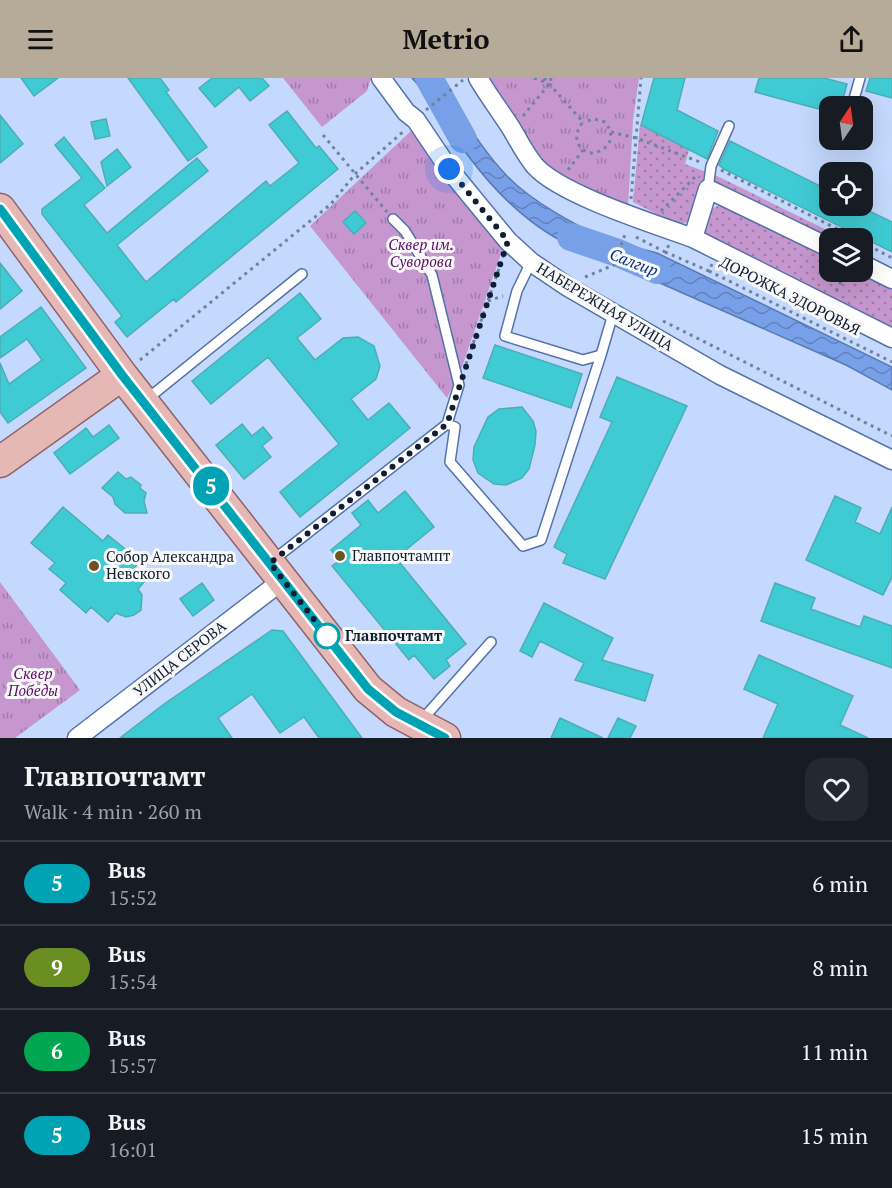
<!DOCTYPE html>
<html lang="en">
<head>
<meta charset="utf-8">
<style>
	body { margin:0; font-family:"PT Serif",serif; background:#242831; color:#f1f3f6; height:100vh; display:flex; flex-direction:column; font-size:22px; white-space:nowrap }
	* { box-sizing:border-box; margin:0 }
	p { font-size:20px; color:#9ea1a6 }
	.icon { flex:none; width:33px; height:33px; fill:none; stroke:currentColor; stroke-width:2; stroke-linecap:round; stroke-linejoin:round }
	.map { position:relative; height:660px; overflow:hidden }
	.panel { display:flex; flex-direction:column; background:#171b24; flex:1 }
	.panel>* { flex:none }
	.badge { padding:0 12px; border-radius:20px; font-size:21px; line-height:39px }
	.needle { width:39px; rotate:13deg }
	.controls { position:absolute; left:819px; top:18px; display:grid; gap:12px }
	.controls a { display:grid; place-items:center; width:54px; height:54px; border-radius:12px; background:#171b24; box-shadow:0 6px 24px #0002; font-size:30px }
	.you { position:absolute; width:30px; height:30px; margin:-15px; border:4px solid #fff; border-radius:50%; background:#1a73e8; box-shadow:0 0 0 9px #1a73e833 }
	.map>.badge { position:absolute; translate:-50% -50%; box-shadow:0 0 0 3px #fff }
	.round { display:grid; place-items:center; flex:none; width:63px; height:63px; border-radius:18px; background:#242831 }
	.summary { display:flex; align-items:center; justify-content:space-between; height:102px; padding:0 24px }
	h1 { font-size:28px; font-weight:700; line-height:45px }
	ul { padding:0; list-style:none }
	li { display:flex; align-items:center; gap:18px; height:84px; padding:0 24px; border-top:2px solid #363941 }
	li div { flex:1 }
	li b { display:block; font-size:22px }
	li em { font-style:normal }
	li .badge { min-width:66px; font-weight:700; text-align:center }
	header { display:flex; justify-content:space-between; align-items:center; height:78px; padding:0 24px; background:#b5ab98; color:#111; font-size:27px; font-weight:700 }
	.map>svg:first-child { display:block }
	.grass { fill:url(#grass-dots) }
	.park { fill:url(#park-tufts) }
	.water { fill:url(#water-waves); stroke:#5979b2; stroke-width:1.5 }
	.lines { fill:none; stroke-linecap:round; stroke-linejoin:round }
	.river { stroke:#78a0e9; stroke-width:28 }
	.building { fill:#3fcbd4; stroke:#4baeb5; stroke-width:1.5 }
	.lane-casing { stroke:#5472a9; stroke-width:12 }
	.street-casing { stroke:#5472a9; stroke-width:21 }
	.primary-casing { stroke:#906369; stroke-width:33 }
	.path { stroke:#71829f; stroke-width:3; stroke-dasharray:3 4.5; stroke-linecap:butt }
	.lane { stroke:#fff; stroke-width:9 }
	.street { stroke:#fff; stroke-width:18 }
	.primary { stroke:#e5b8b6; stroke-width:30 }
	.line-casing { stroke:#fff; stroke-width:14 }
	.line { stroke:#00a3b4; stroke-width:9 }
	.walk { stroke:#111d33; stroke-width:6; stroke-dasharray:0 10.8 }
	.poi-dot { fill:#6c5324; stroke:#f9f9f9; stroke-width:2 }
	.stop-dot { fill:#fff; stroke:#00a3b4; stroke-width:3 }
	.labels { text-anchor:middle; stroke-width:6; stroke-linejoin:round; paint-order:stroke }
	.park-label { font-size:15px; font-style:italic; fill:#590f64; stroke:#f9f9f9 }
	.street-label { font-size:15px; fill:#111d33; stroke:#f9f9f9 }
	.poi-label { font-size:15px; fill:#111d33; stroke:#f9f9f9; text-anchor:start }
	.stop-label { font-size:15px; font-weight:bold; fill:#111d33; stroke:#f9f9f9; text-anchor:start }
	.water-label { font-size:16px; font-style:italic; fill:#032e80; stroke:#f9f9f9 }
</style>
</head>
<body>
<header><svg class="icon" aria-label="menu" viewBox="0 0 24 24"><path d="M4 6h16M4 12h16M4 18h16"/></svg>Metrio<svg class="icon" aria-label="share" viewBox="0 0 24 24"><path d="M12 15V3M7 8l5-5 5 5M5 13v7h14v-7"/></svg></header>
<div class="map">
<svg width="892" height="660" viewBox="0 0 892 660">
	<defs>
		<pattern id="grass-dots" width="8" height="8" patternUnits="userSpaceOnUse" patternTransform="scale(1.5)"><rect width="8" height="8" fill="#c697ce"/><path d="M2 2h.1M6 6h.1" fill="none" stroke="#9f7ba8" stroke-width="1.8" stroke-linecap="round"/></pattern>
		<pattern id="park-tufts" width="24" height="20" patternUnits="userSpaceOnUse" patternTransform="scale(1.5)"><rect width="24" height="20" fill="#c697ce"/><path d="M3 7l-1-3M5 7V3M7 7l1-3M15 17l-1-3M17 17v-4M19 17l1-3" fill="none" stroke="#9f7ba8"/></pattern>
		<pattern id="water-waves" width="16" height="10" patternUnits="userSpaceOnUse" patternTransform="scale(1.5)"><rect width="16" height="10" fill="#78a0e9"/><path d="M0 5q4-4 8 0t8 0" fill="none" stroke="#6182bd"/></pattern>
	</defs>
	<rect width="100%" height="100%" fill="#c4d9fd"/>
	<path class="grass" d="M640,47L689,72L685,86L706,94L693,135L686,145L672,144L633,124Z
		M715,97L843,160H830L715,105Z
		M720,127L733,130L829,177L830,194H862L892,208V253L706,159C700,146 707,131 720,127Z"/>
	<path class="park" d="M283,0H371L367,13L322,49Z
		M485,0H639L633,42L628,130L552,95L531,73Z
		M413,51L504,167L462,289L447,320L310,148Z
		M0,504L80,612L15,660H0Z"/>
	<path class="water" d="M412,0H439L445,10L430,20Z
		M452,23C469,49 486,76 507,98C533,125 576,147 609,163L604,180C531,161 476,97 439,33Z
		M626,167L657,175L892,289V312L846,287L635,194L621,183Z"/>
	<g class="lines">
		<path class="river" d="M429,0L463,61
			M571,159L618,175L657,192"/>
	</g>
	<path class="building" d="M21,0H58L34,18Z
		M128,0H160L169,12L166,14L207,69L188,83Z
		M212,0H262L269,8L250,23L239,9L215,29L199,10Z
		M654,0H685L677,32L718,53L707,81L641,47Z
		M759,0H824L847,6L841,28H830V34L755,14Z
		M870,0H892V20L866,13Z
		M287,33L316,70L319,68L338,91L176,224L174,221L127,259L115,244L122,238L42,136V131L82,100L55,67L64,59L105,110L84,127L107,155L197,80L208,93L117,167L146,204L266,103L270,108L299,85L269,47Z
		M0,37L23,66L0,85Z
		M106,41L110,58L95,61L91,44Z
		M730,63L830,113V128H859L892,144V174L724,91L719,87Z
		M117,71L131,89L107,108L101,84Z
		M355,133L366,145L354,156L343,144Z
		M0,185L22,213L0,231Z
		M300,215L321,241L297,260L315,282L343,260L358,259L374,268L380,288L376,301L351,321L368,342L389,325L410,350L300,439L280,414L339,366L268,279L211,326L192,303Z
		M41,229L86,290L8,345L0,334V285L9,306L42,282L27,261L0,280V259Z
		M495,267L582,296L571,330L483,300Z
		M617,299L687,328L605,501L563,485L567,476L554,469L612,344L600,339Z
		M522,329L533,343L536,353L535,367L529,391L522,400L506,407L494,406L478,395L473,382L474,369L488,339L499,331Z
		M242,346L252,358L263,349L272,360L262,368L271,379L244,401L216,367Z
		M109,347L119,360L70,396L54,375L86,350L93,359Z
		M118,394L126,401L131,399L141,407L140,410L146,415L144,423L147,435H125L115,426L113,419L102,410Z
		M405,413L434,449L396,480L466,566L446,582L450,588L434,601L414,577L409,582L332,488L340,482L331,472L361,447L352,435L368,422L378,435Z
		M835,418L861,430L855,444L880,456L892,429V499L883,517L806,482Z
		M63,429L103,463L108,457L140,483L133,491L145,503L138,511L142,517L141,532L134,537L126,539L116,535L108,544L91,529L86,535L60,512L66,505L49,491L55,485L31,465Z
		M202,505L214,522L193,538L180,521Z
		M775,505L815,520L811,531L860,549L864,538L892,548V590L761,543Z
		M544,525L613,560L602,582L653,597L645,623L575,602L584,585L540,563L532,579L520,573Z
		M272,552L283,553L362,660H319L304,639L280,655L252,616L218,640L232,660H120L164,626Z
		M759,577L853,618L840,647L868,660H763L778,626L744,611Z
		M560,640L603,660H551Z
		M618,640L636,648L630,660H608Z"/>
	<g class="lines">
		<defs>
			<path id="lane" d="M852,28L860,0
				M708,111L711,88L729,48
				M531,184L517,213L505,258L583,282L601,277L613,236
				M146,322L302,196
				M447,346L455,349L450,384L523,468L541,462L601,277
				M272,483L447,346L459,307L432,197L405,153L393,141
				M421,643L491,564"/>
			<path id="street" d="M381,0L406,34L416,42L449,91L471,118L508,163L531,184L568,209L720,297L892,382
				M478,0C488,17 500,33 511,50C519,63 525,76 535,88C561,117 655,146 693,160L708,111L830,170
				M693,160L892,260
				M862,186L892,201
				M77,660L283,502"/>
			<path id="primary" d="M0,131L122,297L368,611L396,634L445,660
				M0,384L122,297"/>
		</defs>
		<use href="#lane" class="lane-casing"/>
		<use href="#street" class="street-casing"/>
		<use href="#primary" class="primary-casing"/>
		<path class="path" d="M534,0L545,4
			M544,0L583,44C573,56 575,69 589,75C607,75 618,60 605,44L594,41L583,44
			M426,32L463,2
			M523,38L550,5L551,0
			M611,54L636,60L700,84
			M323,57L387,134
			M568,92L583,72
			M721,92L855,160
			M631,121L641,0
			M661,133L697,97
			M636,159L665,174L669,167
			M862,164L892,180
			M665,174L709,193
			M712,186L709,193L892,284
			M585,199L614,187L626,154
			M836,213L846,194
			M488,223L503,218
			M663,243L892,358
			M140,282L331,126L356,95L404,53
			M466,286L503,179"/>
		<use href="#lane" class="lane"/>
		<use href="#street" class="street"/>
		<use href="#primary" class="primary"/>
	</g>
	<g class="lines">
		<defs>
			<path id="line" d="M0,131L122,297L368,611L396,634L445,660"/>
		</defs>
		<use href="#line" class="line-casing"/>
		<use href="#line" class="line"/>
		<path class="walk" d="M327,558L270,485L447,346L508,163L449,91"/>
	</g>
	<g class="poi-dot">
		<circle cx="340" cy="478" r="6"/>
		<circle cx="94" cy="488" r="6"/>
	</g>
	<circle class="stop-dot" cx="327" cy="558" r="12"/>
	<g class="labels">
		<g class="park-label">
			<text x="421" y="172">Сквер им.<tspan x="421" dy="17">Суворова</tspan></text>
			<text x="33" y="601">Сквер<tspan x="33" dy="17">Победы</tspan></text>
		</g>
		<g class="street-label">
			<text transform="translate(790 218) rotate(27)" y="5">ДОРОЖКА ЗДОРОВЬЯ</text>
			<text transform="translate(605 229) rotate(31)" y="5">НАБЕРЕЖНАЯ УЛИЦА</text>
			<text transform="translate(180 581) rotate(-38)" y="5">УЛИЦА СЕРОВА</text>
		</g>
		<g class="poi-label">
			<text x="352" y="483">Главпочтампт</text>
			<text x="106" y="484">Собор Александра<tspan x="106" dy="17">Невского</tspan></text>
		</g>
		<g class="stop-label">
			<text x="345" y="563">Главпочтамт</text>
		</g>
		<g class="water-label">
			<text transform="translate(634 184) rotate(21)" y="6">Салгир</text>
		</g>
	</g>
</svg>
<div class="controls">
<a><svg class="needle" viewBox="-14 -14 28 28"><path d="M0-13l5 13h-10z" fill="#e53935"/><path d="M0 13l5-13h-10z" fill="#9ea1a6"/></svg></a>
<a><svg class="icon" aria-label="locate" viewBox="0 0 24 24"><circle cx="12" cy="12" r="6"/><path d="M12 2v4M12 18v4M2 12h4M18 12h4"/></svg></a>
<a><svg class="icon" aria-label="layers" viewBox="0 0 24 24"><path d="M12 4l9 5-9 5-9-5zM3 14l9 5 9-5"/></svg></a>
</div>
<div class="you" style="left:449px;top:91px"></div>
<b class="badge" style="left:211px;top:408px;background:#00a3b4;color:#fff">5</b>
</div>
<section class="panel">
<div class="summary"><div><h1>Главпочтамт</h1><p>Walk · 4 min · 260 m</p></div><a class="round"><svg class="icon" aria-label="heart" viewBox="0 0 24 24"><path d="M12 20l-8-8c-3-5 5-10 8-4 3-6 11-1 8 4z"/></svg></a></div>
<ul>
<li><span class="badge" style="background:#00a3b4;color:#fff">5</span><div><b>Bus</b><p>15:52</p></div><em>6 min</em></li>
<li><span class="badge" style="background:#6b8e23;color:#fff">9</span><div><b>Bus</b><p>15:54</p></div><em>8 min</em></li>
<li><span class="badge" style="background:#00a651;color:#fff">6</span><div><b>Bus</b><p>15:57</p></div><em>11 min</em></li>
<li><span class="badge" style="background:#00a3b4;color:#fff">5</span><div><b>Bus</b><p>16:01</p></div><em>15 min</em></li>
</ul>
</section>
</body>
</html>
